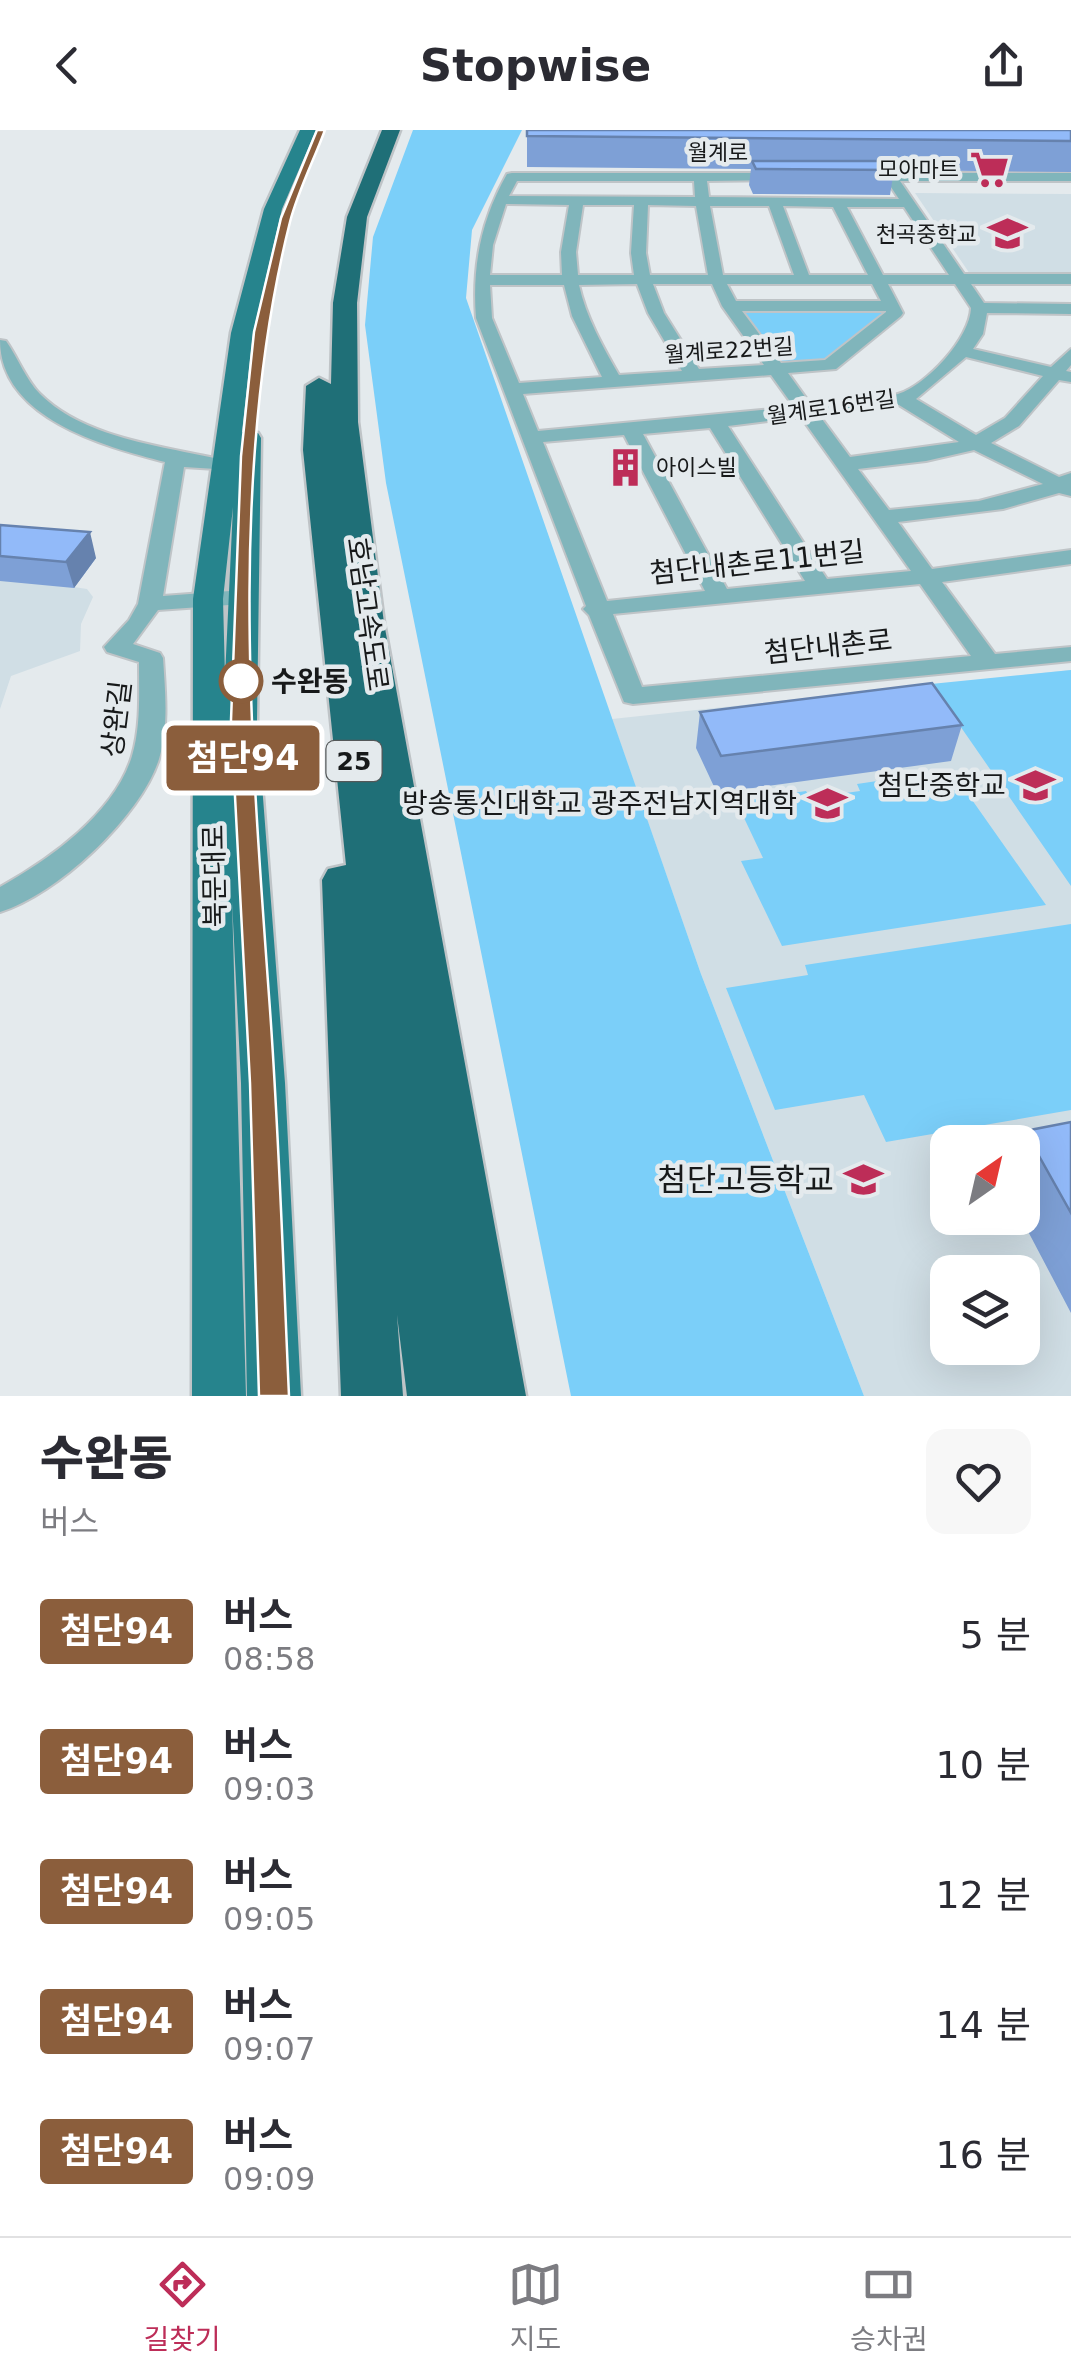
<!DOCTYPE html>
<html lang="ko">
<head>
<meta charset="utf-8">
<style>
	body { margin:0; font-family:"DejaVu Sans","Noto Sans KR",sans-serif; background:#f7f7f7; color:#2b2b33; height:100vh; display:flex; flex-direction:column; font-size:38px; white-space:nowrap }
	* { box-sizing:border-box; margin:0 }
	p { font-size:32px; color:#7c7c81 }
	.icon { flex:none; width:55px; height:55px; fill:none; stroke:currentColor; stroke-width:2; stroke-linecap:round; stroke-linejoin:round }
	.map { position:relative; height:1266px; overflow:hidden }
	.panel { display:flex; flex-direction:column; background:#fff; flex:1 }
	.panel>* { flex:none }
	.badge { padding:0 20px; border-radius:8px; font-size:35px; line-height:65px }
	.needle { width:65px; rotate:34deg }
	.controls { position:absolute; left:930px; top:995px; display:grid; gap:20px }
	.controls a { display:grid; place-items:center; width:110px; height:110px; border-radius:20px; background:#fff; box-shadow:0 10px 40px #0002; font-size:50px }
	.map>.badge { position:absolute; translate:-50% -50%; box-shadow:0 0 0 5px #fff }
	.round { display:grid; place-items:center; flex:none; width:105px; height:105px; border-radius:20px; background:#f7f7f7 }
	.overview { display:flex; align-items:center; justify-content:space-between; height:170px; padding:0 40px }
	h1 { font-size:48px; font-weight:800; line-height:75px }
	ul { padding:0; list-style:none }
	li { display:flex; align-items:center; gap:30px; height:130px; padding:0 40px }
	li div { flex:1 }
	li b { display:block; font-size:38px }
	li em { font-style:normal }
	li .badge { min-width:110px; font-weight:700; text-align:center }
	header { display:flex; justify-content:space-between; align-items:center; height:130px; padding:0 40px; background:#fff; font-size:45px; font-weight:800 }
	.menu { display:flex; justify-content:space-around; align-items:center; height:140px; border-top:2px solid #e1e1e2; background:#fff; font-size:28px; color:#7c7c81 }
	.menu a { display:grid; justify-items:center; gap:5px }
	.menu .current { color:#bd2d58 }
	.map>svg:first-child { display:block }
	.built { fill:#d0dee5; fill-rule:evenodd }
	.green { fill:#7bcff9 }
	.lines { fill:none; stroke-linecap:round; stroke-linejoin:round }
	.minor-casing { stroke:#bfc4c7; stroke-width:4 }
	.major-casing { stroke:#bfc4c7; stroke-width:5 }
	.highway-casing { stroke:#bfc4c7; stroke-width:5 }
	.minor { fill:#80b5bb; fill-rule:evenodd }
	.major { fill:#26848d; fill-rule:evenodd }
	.highway { fill:#1f6f77; fill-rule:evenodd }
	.wall { fill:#7ea0d6 }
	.shaded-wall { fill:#6682ae }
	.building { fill:#92baf9; stroke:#6682ae; stroke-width:2.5 }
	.line { fill:#8b5e3c; stroke:#fff; stroke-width:2.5 }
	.stop-dot { fill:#fff; stroke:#8b5e3c; stroke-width:5 }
	.labels { text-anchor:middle; stroke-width:9; stroke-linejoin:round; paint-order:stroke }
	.far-street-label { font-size:22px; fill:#17191a; stroke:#e4eaed }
	.far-poi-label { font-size:22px; fill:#17191a; stroke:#e4eaed; text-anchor:end }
	.shield { fill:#e4eaed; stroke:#545859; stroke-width:2.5 }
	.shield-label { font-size:25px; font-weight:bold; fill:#17191a }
	.street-label { font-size:28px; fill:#17191a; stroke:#e4eaed }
	.stop-label { font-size:28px; font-weight:bold; fill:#17191a; stroke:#e4eaed; text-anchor:start }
	.poi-label { font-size:28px; fill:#17191a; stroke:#e4eaed; text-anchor:end }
	.near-poi-label { font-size:32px; fill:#17191a; stroke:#e4eaed; text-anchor:end }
</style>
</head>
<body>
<header><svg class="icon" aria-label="back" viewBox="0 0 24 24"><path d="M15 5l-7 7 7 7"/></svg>Stopwise<svg class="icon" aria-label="share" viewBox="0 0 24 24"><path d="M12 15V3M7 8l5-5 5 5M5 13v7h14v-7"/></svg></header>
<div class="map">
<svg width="1071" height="1266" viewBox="0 0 1071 1266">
	<rect width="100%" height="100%" fill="#e4eaed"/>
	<path class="built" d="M915,63L1071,64V145L970,144Z
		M0,420L96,428L74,457L87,459L93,467L81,494L80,521L11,546L0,579Z
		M1071,540V1266H864L701,844L612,589ZM948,1012H1022V1088H948ZM948,1142H1022V1218H948Z"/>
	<path class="green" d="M413,0H522L472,100L466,168L701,844L864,1266H571L386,353L365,195L373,107Z
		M742,179L886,180V182L821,232L784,234Z
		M1071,540V756L931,554Z
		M951,640L1046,775L782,816L741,731L763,728L736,671L806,661L810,668L860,661L857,654Z
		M1071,794V980L886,1012L864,965L775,980L726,858L808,845L805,835Z"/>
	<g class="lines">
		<defs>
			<path id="minor" d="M512,43H787L792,44V50L707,51L709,67L899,69L887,51H860L853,47L860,43H1071V51H900L964,144H1071V154H971L984,173L1071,174V184L987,183L983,204L973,219L1051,237L1071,219V235L1066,241L1071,242V252L1059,250L1019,296L991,313L1059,347L1071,343V366L1059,363L1003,379L898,392L932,439L1071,420V434L942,452L995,524L1071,517V531L633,574L624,572L589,485L583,479L586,476L476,188C472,136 481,90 507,44ZM517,51H694L695,67L509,66ZM506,74L569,75L561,122L562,145H490L493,115ZM583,75H634L631,123L634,145H578L576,122ZM648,75L696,76L708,145H650L646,123ZM710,76H769L794,145H723ZM783,76L833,77L868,145H809ZM847,77H904L949,145H883ZM637,154L648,183L682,241L619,245C603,217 586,187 579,155ZM653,154H712L722,176L764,235L699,239L664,183ZM727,154H872L881,171H736ZM888,154H955L971,178C970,208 927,255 898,264C871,272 839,271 811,275L788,243L836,239L901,186L903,183ZM490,155H564L572,186L602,247L519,253L492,188ZM742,181H886V182L825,230L781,233ZM966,227L1043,246L1005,288L976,305L916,269ZM771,245L794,277L538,301L523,264ZM899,275L959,312L850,327L819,285ZM801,287L911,441L827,449L728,296ZM710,298L805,451L727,459L643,304ZM624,305L705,461L607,471L543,312ZM974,320L1043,354L979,371L889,380L858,339L926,331ZM920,454L971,526L642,557L613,484Z
				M0,210L6,211C18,228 26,250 40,264C87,311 172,317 232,332V340L184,337L163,466L243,460L255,467L243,474L158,480L133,514L160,523L163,528C165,561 169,596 159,629C141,686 57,765 0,782V757C50,729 115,683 132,626C141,596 139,563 139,532L107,522L104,517L129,490L138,474L165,332C103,316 0,288 0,210Z"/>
			<path id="major" d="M300,0H316L282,79L253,203L242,302L258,303L261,308L257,590L285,953L301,1266H247L241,953L232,771L246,1266H192L193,469L231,203L264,79ZM233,377L225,547L223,469Z"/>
			<path id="highway" d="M382,0H400L367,87L357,173L358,292L384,493L526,1266H407L397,1185L403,1266H341L322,750L328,739L346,735L303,320L306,256L319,248L331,254L333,173L347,87Z"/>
		</defs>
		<use href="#minor" class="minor-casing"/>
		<use href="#major" class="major-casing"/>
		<use href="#highway" class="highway-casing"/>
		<use href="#minor" class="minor"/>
		<use href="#major" class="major"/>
		<use href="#highway" class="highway"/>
	</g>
	<path class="wall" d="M527,0H1071V42L894,40L890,65L753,64L749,55L751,39L527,37Z
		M0,395L96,428L74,458L0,451Z
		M700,582L962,595L951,631L717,663L696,618Z
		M1071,992V1183L1021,1088H1022V1012H1020L1025,1001Z"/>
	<path class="shaded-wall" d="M90,402L96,428L74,458L66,432Z"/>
	<path class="building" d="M527,0H1071V11L527,6Z
		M752,31H888L894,40L756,39Z
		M0,395L90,402L66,432L0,426Z
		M932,553L962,595L721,626L700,582Z
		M1071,992V1083L1025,1001Z"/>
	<path class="line" d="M317,0H325C314,30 298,61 290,92C228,338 251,615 269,866C279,999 283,1133 289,1266H259L250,953L231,590L241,326L254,202L281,88Z"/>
	<defs>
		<symbol id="supermarket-bare" viewBox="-9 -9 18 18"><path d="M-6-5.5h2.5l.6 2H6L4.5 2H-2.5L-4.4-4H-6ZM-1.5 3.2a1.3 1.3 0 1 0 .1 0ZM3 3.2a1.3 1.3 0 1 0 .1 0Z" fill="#bd2d58" stroke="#e4eaed" stroke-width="2.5" paint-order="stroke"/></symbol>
		<symbol id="school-bare" viewBox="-9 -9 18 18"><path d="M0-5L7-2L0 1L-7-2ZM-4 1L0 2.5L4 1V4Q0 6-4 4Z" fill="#bd2d58" stroke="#e4eaed" stroke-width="2.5" paint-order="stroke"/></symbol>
		<symbol id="building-bare" viewBox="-9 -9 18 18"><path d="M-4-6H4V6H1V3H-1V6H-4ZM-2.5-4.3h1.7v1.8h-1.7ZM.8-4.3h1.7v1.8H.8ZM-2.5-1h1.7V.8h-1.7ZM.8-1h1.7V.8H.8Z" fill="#bd2d58" stroke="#e4eaed" stroke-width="2.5" paint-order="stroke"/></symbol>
		<symbol id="university-bare" viewBox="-9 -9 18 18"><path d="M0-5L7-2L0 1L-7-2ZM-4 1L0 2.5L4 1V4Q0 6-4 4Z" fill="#bd2d58" stroke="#e4eaed" stroke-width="2.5" paint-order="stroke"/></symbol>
	</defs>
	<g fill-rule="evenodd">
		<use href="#supermarket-bare" x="962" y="12" width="55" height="55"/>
		<use href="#school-bare" x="980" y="76" width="55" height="55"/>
		<use href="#building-bare" x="598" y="310" width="55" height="55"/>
		<use href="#school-bare" x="1008" y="628" width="55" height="55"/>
		<use href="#university-bare" x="800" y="646" width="55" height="55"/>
		<use href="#school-bare" x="836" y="1022" width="55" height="55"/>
	</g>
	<circle class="stop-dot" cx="241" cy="551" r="20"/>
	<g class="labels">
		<g class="far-street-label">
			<text x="718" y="30">월계로</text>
			<text transform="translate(729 220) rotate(-4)" y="8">월계로22번길</text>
			<text transform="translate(831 277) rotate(-8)" y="8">월계로16번길</text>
		</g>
		<g class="far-poi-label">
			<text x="959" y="47">모아마트</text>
			<text x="977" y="112">천곡중학교</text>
			<text x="656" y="345" text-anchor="start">아이스빌</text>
		</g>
		<rect class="shield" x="326.5" y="611" width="55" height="40" rx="8"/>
		<g class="shield-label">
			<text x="354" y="640">25</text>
		</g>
		<g class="street-label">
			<text transform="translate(757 432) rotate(-6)" y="10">첨단내촌로11번길</text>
			<text transform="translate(368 484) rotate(82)" y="10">호남고속도로</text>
			<text transform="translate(828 516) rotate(-6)" y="10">첨단내촌로</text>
			<text transform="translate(116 589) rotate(-83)" y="10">상완길</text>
			<text transform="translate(214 746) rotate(-91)" y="10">북문대로</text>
		</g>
		<g class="stop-label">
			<text x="271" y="561">수완동</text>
		</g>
		<g class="poi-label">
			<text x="1006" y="665">첨단중학교</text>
			<text x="797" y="683">방송통신대학교 광주전남지역대학</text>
		</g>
		<g class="near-poi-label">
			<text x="834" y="1061">첨단고등학교</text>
		</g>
	</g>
</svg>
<div class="controls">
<a><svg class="needle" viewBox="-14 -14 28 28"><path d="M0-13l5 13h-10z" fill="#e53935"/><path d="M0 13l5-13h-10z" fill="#7c7c81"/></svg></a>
<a><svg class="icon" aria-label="layers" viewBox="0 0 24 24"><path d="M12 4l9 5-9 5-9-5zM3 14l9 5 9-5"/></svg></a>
</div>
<b class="badge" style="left:243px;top:628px;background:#8b5e3c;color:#fff">첨단94</b>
</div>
<section class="panel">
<div class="overview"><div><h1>수완동</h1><p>버스</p></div><a class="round"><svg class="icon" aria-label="heart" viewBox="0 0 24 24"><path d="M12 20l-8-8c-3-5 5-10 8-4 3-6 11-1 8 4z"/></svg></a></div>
<ul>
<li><span class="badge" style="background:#8b5e3c;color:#fff">첨단94</span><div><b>버스</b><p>08:58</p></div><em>5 분</em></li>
<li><span class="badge" style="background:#8b5e3c;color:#fff">첨단94</span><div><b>버스</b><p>09:03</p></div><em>10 분</em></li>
<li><span class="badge" style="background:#8b5e3c;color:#fff">첨단94</span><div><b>버스</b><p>09:05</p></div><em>12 분</em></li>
<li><span class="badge" style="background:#8b5e3c;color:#fff">첨단94</span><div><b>버스</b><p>09:07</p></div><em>14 분</em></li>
<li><span class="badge" style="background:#8b5e3c;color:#fff">첨단94</span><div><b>버스</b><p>09:09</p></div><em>16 분</em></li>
</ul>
</section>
<nav class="menu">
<a class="current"><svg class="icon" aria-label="directions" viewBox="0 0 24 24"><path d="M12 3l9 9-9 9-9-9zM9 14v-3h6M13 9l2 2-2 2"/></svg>길찾기</a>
<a><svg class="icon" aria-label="map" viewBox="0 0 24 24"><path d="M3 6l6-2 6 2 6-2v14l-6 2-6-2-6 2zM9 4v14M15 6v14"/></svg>지도</a>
<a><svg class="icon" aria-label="tickets" viewBox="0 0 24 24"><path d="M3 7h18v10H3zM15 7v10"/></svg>승차권</a>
</nav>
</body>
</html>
